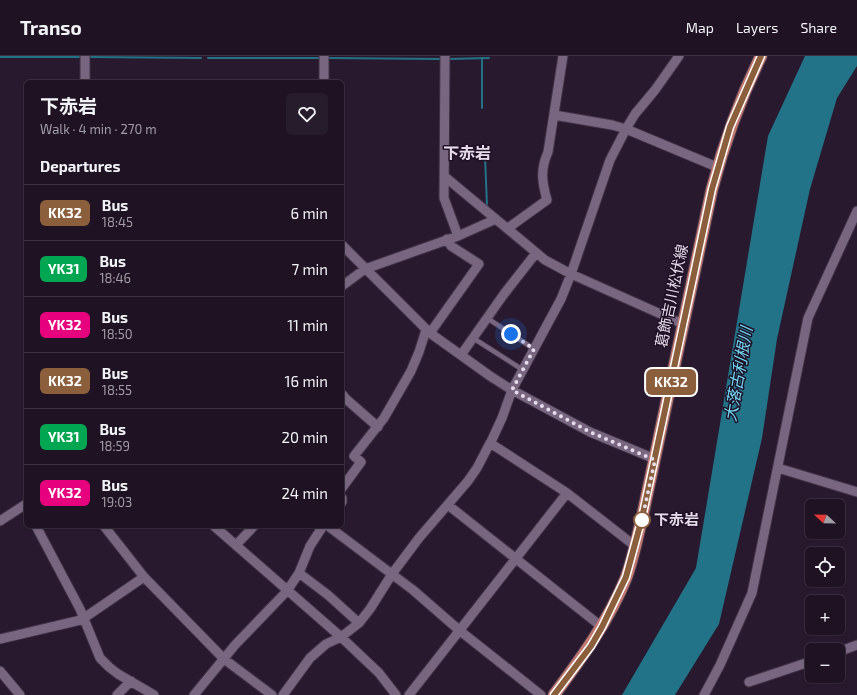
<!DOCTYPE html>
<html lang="en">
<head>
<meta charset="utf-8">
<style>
	body { margin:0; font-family:"Exo 2","Noto Sans JP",sans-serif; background:#271c2b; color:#f1f3f6; height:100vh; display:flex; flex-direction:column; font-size:15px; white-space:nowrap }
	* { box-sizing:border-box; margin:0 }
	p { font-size:13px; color:#a19ea6 }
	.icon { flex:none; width:22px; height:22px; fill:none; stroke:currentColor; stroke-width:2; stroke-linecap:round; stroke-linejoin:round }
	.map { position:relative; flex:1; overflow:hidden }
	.drawer { position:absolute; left:24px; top:24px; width:320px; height:448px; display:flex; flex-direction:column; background:#1f1323; border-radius:6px; box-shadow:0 1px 3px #0004,0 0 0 1px #3c3241 }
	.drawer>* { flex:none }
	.badge { padding:0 8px; border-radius:6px; font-size:14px; line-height:26px }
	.needle { width:26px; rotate:292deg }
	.fabs { position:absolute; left:805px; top:443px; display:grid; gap:8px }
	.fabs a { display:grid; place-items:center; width:40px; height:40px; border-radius:6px; background:#1f1323; box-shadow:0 1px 3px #0004,0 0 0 1px #3c3241; font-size:20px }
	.you { position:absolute; width:20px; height:20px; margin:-10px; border:3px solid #fff; border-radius:50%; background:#1a73e8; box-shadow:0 0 0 6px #1a73e833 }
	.map>.badge { position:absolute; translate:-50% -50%; box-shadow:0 0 0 2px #fff }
	h2 { padding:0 16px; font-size:15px; line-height:36px }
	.round { display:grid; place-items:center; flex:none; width:42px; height:42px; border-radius:6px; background:#271c2b }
	.summary { display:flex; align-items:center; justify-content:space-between; height:68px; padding:0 16px }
	h1 { font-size:19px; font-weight:700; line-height:30px }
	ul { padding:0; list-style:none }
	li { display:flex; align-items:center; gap:12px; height:56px; padding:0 16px; border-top:1px solid #3c3241 }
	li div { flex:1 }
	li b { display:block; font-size:15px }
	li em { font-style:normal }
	li .badge { min-width:44px; font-weight:700; text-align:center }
	header { display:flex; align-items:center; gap:24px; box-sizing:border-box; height:56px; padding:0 20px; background:#1f1323; border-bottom:1px solid #3c3241 }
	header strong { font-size:19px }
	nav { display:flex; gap:22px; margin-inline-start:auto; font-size:14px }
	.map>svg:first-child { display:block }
	.water { fill:#237388 }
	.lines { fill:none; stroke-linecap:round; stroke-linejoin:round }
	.stream { stroke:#237388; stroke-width:2 }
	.lane-casing { stroke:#403345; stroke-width:6 }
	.street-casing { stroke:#403345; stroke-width:11 }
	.primary-casing { stroke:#403345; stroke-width:14 }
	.lane { stroke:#786680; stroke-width:4.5 }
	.street { stroke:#786680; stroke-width:9 }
	.primary { stroke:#c17770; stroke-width:12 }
	.line-casing { stroke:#fff; stroke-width:9 }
	.line { stroke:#8b5e3c; stroke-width:6 }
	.walk { stroke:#e5dbea; stroke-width:4; stroke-dasharray:0 7.2 }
	.stop-dot { fill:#fff; stroke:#8b5e3c; stroke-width:2 }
	.labels { text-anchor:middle; stroke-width:3; stroke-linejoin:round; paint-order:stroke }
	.street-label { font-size:15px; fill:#e5dbea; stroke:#1f1025 }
	.stop-label { font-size:15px; font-weight:bold; fill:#e5dbea; stroke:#1f1025; text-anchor:start }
	.neighbourhood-label { font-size:16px; font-weight:bold; fill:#e5dbea; stroke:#1f1025 }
	.water-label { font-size:16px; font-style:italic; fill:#70d9f7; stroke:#1f1025 }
</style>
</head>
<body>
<header>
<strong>Transo</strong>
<nav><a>Map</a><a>Layers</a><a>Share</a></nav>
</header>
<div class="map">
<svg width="857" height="639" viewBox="0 0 857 639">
	<rect width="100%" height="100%" fill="#29192f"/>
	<path class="water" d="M805,0H857V10L837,42L810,133L777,283L762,382L719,568L675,639H622L696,512L768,80Z"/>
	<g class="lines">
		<path class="stream" d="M0,1H82
			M89,1L201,2
			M208,2H320
			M328,2L442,3
			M482,2V52
			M448,3L489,2
			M485,100L487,150"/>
		<defs>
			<path id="lane" d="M487,262L534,293
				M473,282L523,314"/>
			<path id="street" d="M324,0V26
				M445,0L444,142L458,180
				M85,26V0
				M554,59L612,69L626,73L717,111
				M444,120L545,204L571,218L683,268
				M508,172L547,144C542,126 540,114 548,96L563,0
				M342,189L430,277L490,320L512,334L590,376L655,403
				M342,230L365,213L458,180L496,163
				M430,277L479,208L451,190L447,183
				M461,299L504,238L536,197
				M342,338L346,343L378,371
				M490,388L502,362L512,334L561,243L571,218L610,104L626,73L635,58L655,34L679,0
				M778,412L857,436
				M342,432L361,406L354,400L384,362L411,315L419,296L426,274
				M342,442V446
				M448,449L602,571
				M0,465L26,448
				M36,470L80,553L100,602L109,611L118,618L154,639
				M104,470L144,521L224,603L272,639
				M214,470L341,581L379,617L396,639
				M328,470L413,534L459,574L541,639
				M236,489L254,470
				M299,517L328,539L359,567
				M84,562L144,521
				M0,583L85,563
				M838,596L857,589
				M0,615L20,639
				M749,626L812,605
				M117,639L131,625
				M194,639L235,589L287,535L299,517L310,490L323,470
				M283,639L310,602L326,588L341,581L359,567L370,553L392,518L419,482L468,425L477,412L490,387L567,437L635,490
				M409,639L567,437
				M704,639L720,609L752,537L808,262L857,155"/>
			<path id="primary" d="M554,639C582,601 608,566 626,522C633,503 637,482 642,462L712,133C724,87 740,43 761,0"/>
		</defs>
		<use href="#lane" class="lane-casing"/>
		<use href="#street" class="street-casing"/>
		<use href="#primary" class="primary-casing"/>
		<use href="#lane" class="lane"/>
		<use href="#street" class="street"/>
		<use href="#primary" class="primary"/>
	</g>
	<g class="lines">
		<defs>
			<path id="line" d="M554,639L591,590L602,571L626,521L642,462L712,133L730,71L761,0"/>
		</defs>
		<use href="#line" class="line-casing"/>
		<use href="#line" class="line"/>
		<path class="walk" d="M511,278L534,293L512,334L590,376L655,404L642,464"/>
	</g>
	<circle class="stop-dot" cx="642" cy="464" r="8"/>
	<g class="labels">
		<g class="street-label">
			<text transform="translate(672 240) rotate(-78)" y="5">葛飾吉川松伏線</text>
		</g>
		<g class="stop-label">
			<text x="654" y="469">下赤岩</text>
		</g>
		<g class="neighbourhood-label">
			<text x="467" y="103">下赤岩</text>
		</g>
		<g class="water-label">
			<text transform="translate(738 318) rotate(-80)" y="6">大落古利根川</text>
		</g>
	</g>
</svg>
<div class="fabs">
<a><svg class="needle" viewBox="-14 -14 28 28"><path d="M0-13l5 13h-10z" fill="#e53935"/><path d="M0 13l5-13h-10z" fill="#a19ea6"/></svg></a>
<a><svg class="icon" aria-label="locate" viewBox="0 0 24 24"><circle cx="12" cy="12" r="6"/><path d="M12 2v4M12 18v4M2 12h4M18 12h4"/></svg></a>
<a>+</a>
<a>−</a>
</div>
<div class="you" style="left:511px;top:278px"></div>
<b class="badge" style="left:671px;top:326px;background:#8b5e3c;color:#fff">KK32</b>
<section class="drawer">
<div class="summary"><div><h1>下赤岩</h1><p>Walk · 4 min · 270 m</p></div><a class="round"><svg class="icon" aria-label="heart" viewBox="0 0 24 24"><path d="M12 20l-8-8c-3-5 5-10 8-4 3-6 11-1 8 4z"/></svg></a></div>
<h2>Departures</h2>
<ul>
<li><span class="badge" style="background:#8b5e3c;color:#fff">KK32</span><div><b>Bus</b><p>18:45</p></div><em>6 min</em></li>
<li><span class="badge" style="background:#00a651;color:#fff">YK31</span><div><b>Bus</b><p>18:46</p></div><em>7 min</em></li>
<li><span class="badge" style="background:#e6007e;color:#fff">YK32</span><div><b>Bus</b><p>18:50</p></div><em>11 min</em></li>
<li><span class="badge" style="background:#8b5e3c;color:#fff">KK32</span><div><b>Bus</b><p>18:55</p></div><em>16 min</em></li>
<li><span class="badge" style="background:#00a651;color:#fff">YK31</span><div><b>Bus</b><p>18:59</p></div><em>20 min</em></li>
<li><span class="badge" style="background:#e6007e;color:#fff">YK32</span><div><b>Bus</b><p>19:03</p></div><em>24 min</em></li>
</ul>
</section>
</div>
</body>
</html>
